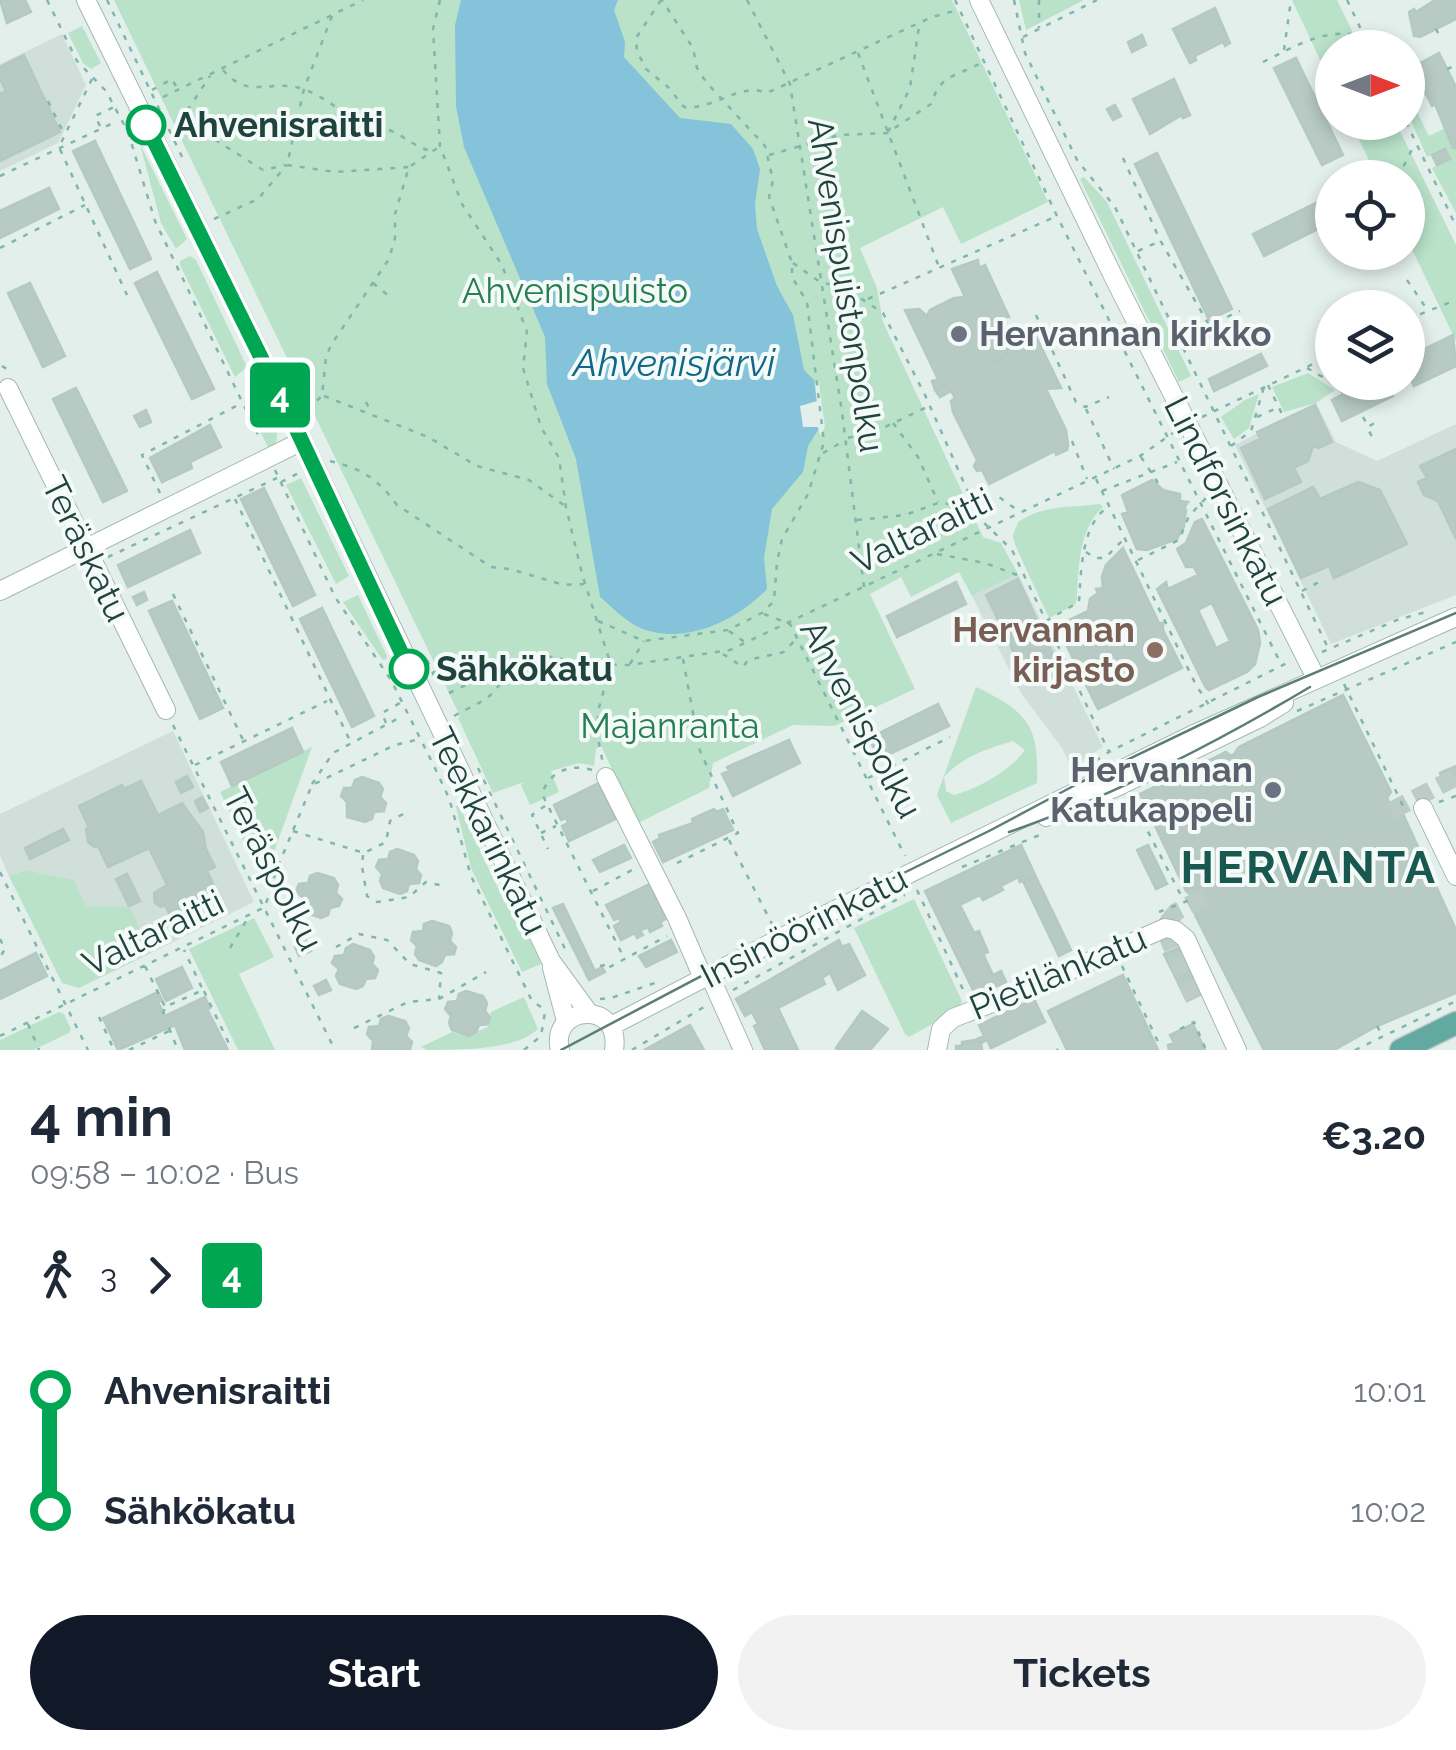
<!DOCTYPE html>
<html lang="en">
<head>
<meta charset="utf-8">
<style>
	body { margin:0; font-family:Raleway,sans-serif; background:#f2f2f3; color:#1f2937; height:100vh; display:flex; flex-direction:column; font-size:38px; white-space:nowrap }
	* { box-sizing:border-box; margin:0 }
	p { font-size:32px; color:#747a83 }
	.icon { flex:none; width:55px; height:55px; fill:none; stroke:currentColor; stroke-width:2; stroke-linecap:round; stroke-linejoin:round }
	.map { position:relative; height:1050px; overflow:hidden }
	.sheet { display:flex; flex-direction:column; background:#fff; flex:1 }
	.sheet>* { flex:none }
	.badge { padding:0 20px; border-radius:8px; font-size:35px; line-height:65px }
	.needle { width:65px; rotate:90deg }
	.tools { position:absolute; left:1315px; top:30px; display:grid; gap:20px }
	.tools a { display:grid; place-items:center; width:110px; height:110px; border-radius:50%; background:#fff; box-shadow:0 5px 15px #0003; font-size:50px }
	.map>.badge { position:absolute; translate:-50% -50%; box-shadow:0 0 0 5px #fff }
	.legs { display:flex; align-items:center; gap:15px; height:110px; padding:0 30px; font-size:32px }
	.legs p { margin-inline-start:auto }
	.head { display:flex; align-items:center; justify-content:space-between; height:170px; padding:0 30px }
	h1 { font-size:55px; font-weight:700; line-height:75px }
	.primary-button { display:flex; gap:20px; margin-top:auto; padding:20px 30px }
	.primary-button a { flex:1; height:115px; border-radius:60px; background:#111827; color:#fff; font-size:40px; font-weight:700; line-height:115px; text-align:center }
	.primary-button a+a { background:#f2f2f3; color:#1f2937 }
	ul { padding:0 30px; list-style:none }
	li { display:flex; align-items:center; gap:35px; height:120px; font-size:38px }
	li i { display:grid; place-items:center; width:15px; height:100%; margin:0 12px; background:currentColor }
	li i::after { content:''; width:25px; height:25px; margin:-12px; border:8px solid; border-radius:50%; background:#fff }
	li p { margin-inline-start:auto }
	li:first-child i { background:linear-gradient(#0000 50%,currentColor 0) }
	li:last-child i { background:linear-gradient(currentColor 50%,#0000 0) }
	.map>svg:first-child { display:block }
	.built { fill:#d1dfda }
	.green { fill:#b9e2c9; fill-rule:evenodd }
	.water { fill:#85c3da }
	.pier { fill:#e3efeb }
	.building { fill:#b8cac4; stroke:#b4c9c3; stroke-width:2.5; fill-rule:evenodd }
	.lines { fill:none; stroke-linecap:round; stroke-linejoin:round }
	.minor-tunnel { stroke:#bccdc8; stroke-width:18; stroke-dasharray:18 9; stroke-linecap:butt }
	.minor-casing { stroke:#a5b8b3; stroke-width:20 }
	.major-casing { stroke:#c1cac9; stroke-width:25 }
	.path { stroke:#80b6ab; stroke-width:2.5; stroke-dasharray:5 8; stroke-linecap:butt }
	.minor { stroke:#fff; stroke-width:18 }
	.major { stroke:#62a99f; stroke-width:22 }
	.tram { stroke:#5b7e78; stroke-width:2.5 }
	.line-1-casing { stroke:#fff; stroke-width:22 }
	.line-1 { stroke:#00a651; stroke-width:15 }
	.stop-1-dot { fill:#fff; stroke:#00a651; stroke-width:5 }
	.worship-dot { fill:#6b7280; stroke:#f4faf8; stroke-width:4 }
	.education-dot { fill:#8d6e63; stroke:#f4faf8; stroke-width:4 }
	.labels { text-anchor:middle; stroke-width:8; stroke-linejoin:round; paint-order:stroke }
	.stop-label { font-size:35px; font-weight:bold; fill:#20433d; stroke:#f4faf8; text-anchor:start }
	.street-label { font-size:35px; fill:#20433d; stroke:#f4faf8 }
	.park-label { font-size:35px; fill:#257f52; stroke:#f4faf8 }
	.worship-label { font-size:35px; font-weight:bold; fill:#5b616d; stroke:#f4faf8; text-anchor:start }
	.education-label { font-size:35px; font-weight:bold; fill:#785e54; stroke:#f4faf8; text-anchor:end }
	.water-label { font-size:38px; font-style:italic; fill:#126687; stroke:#f4faf8 }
	.district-label { font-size:45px; font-weight:bold; letter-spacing:2.5px; fill:#195850; stroke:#f4faf8 }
</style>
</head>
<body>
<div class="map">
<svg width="1456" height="1050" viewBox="0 0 1456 1050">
	<rect width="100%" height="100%" fill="#e3efeb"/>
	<path class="built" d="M62,34L86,85L58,143L0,171V64Z
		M1316,403L1336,442L1377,461L1456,424V595L1331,644L1235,445Z
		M1018,574L1103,747L1071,767L1062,748L1021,693L972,596Z
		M173,731L254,902L151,953L130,908L85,906L74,880L26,870L9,876L0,856V814Z"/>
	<path class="green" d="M114,0H952L1048,202L961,244L943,207L860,248L877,288L883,322L983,537L1001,543L1018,574L972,596L959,572L911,597L901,577L870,594L915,689L834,726L793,725L713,763L709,788L638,823L601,746L596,749L594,766L579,763L551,771L559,792L530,805L521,785L524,782L493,793L458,718L460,716Z
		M1019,0H1084L1026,30Z
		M1292,0H1337L1360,47L1332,48V85Z
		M82,26L101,63L91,69L83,63L68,33Z
		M1408,94L1429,136L1446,128L1456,149V213L1432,168L1449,159L1444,149L1427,157L1408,114Z
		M1351,123H1396L1456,245V341L1408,241V178L1377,177Z
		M140,144L187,239L176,249L161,223Z
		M1084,177L1107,202L1191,376L1179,382L1080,179Z
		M190,256L196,260L247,367L235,377L180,265V261Z
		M1308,373L1335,390L1316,403L1284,412L1272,387Z
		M1259,394L1249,428L1234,439L1221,417L1245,400Z
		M260,404L267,407C274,423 284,436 270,451L250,411Z
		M301,478L349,576L336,584L286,485Z
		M1100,504L1103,507C1079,528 1078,569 1077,599L1075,605L1049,618C1044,606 1013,544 1013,537C1013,532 1017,527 1018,522C1045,504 1070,508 1100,504Z
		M358,595L387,656L386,660L382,659L343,602Z
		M976,687C1028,712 1039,725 1037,783L951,823L937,795ZM1013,741L1025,750C1010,771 979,788 954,795L946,791L944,777C963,756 987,749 1013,741Z
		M312,747L263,882L220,792Z
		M458,803L504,901L525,929L541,964L522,972L520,968L471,868L456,807Z
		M26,870L74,880L86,906L130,907L151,953L79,988L62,983L9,876Z
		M914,899L962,1001L959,1009L909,1037L905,1034L854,928Z
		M254,918L274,957L239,974L275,1050H238L189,949Z
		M524,997L538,1029C516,1050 462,1050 427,1050L421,1047L452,1032L467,1036L488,1027L491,1012Z
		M59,1012L64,1014L71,1029L69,1033L33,1050H0V1040Z"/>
	<path class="water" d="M461,0H618L614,10L625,42L624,57L680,118L731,124L753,149L760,169L755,204L757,229L777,286L793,315L804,370L814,380L820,427L808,446L803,472L772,509L764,558L767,589C737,621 683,647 638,627C624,620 612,607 600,597L576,459L547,384L545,337L464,147L456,106L455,25Z"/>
	<path class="pier" d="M815,383H819L825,427L820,435L818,427H803L800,406L817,401Z"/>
	<path class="building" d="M0,0H25L31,12L7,23Z
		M1435,0H1456V19L1420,37L1414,36L1409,12L1414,9L1416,12Z
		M1215,8L1230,43L1225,46L1223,42L1195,56L1196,60L1190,63L1173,29Z
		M1142,35L1146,45L1132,52L1128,42Z
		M1439,53L1456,87V148H1453L1435,104L1432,106L1429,100L1432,99L1428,98L1425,93L1428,91L1425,92L1418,71L1416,73L1413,67Z
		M24,55L60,132L0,161V94L6,91L0,79V67Z
		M1296,58L1343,155L1322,165L1274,68Z
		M1174,79L1190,115L1183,118L1182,115L1150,134L1133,99Z
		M1115,105L1121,116L1113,120L1107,109Z
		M95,141L151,259L130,269L73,151Z
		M1445,149L1450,159L1437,165L1432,155Z
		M1157,153L1232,309L1209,320L1135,164Z
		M49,188L59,209L0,238V211Z
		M1332,195V222L1264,256L1253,234Z
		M978,260L979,268L985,265L1009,317H993L1009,349L1007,355L935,390L932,381L938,379L905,310L919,309L927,316L930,310L954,298L965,297L952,269Z
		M157,272L214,389L192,399L135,283Z
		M30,283L65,356L43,367L8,293Z
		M1031,326L1061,388L1046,389L1066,430L1068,445L1067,450L1056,455L1055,451L989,484L982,470L977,471L974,466L977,460L953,412L951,401L955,398L951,391L940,397L935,390L1007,355L1016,347V339L1021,330Z
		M1222,327L1229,340L1215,346L1209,333Z
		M1453,335L1456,366L1414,386L1408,372V363L1414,359L1412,355Z
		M1261,354L1267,366L1214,391L1209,379Z
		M1353,382H1386L1393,396L1342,421L1332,400L1343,394L1340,389Z
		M76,388L127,491L103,502L53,399Z
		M1315,405L1332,442L1319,448L1313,446L1308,461L1294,468L1301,482L1265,499L1241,448L1260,439L1257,432Z
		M146,410L151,422L140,427L134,416Z
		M210,425L221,447L190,462L192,468L162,482L150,458Z
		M1456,449V539L1438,501L1424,495L1418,482L1427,478L1420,466Z
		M1152,480L1163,490L1180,494V501L1188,502L1184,508L1186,510L1184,526L1177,539L1147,550L1137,549L1122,514L1128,512L1122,495Z
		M1358,482L1380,490L1407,544L1334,578L1329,566L1301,578L1268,509L1313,487L1320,499Z
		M264,488L315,595L293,606L241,499Z
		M1202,519L1258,630L1260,643L1255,664L1247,672L1209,690L1206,688L1157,589L1166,582L1168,589L1198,575L1194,567H1186L1177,549L1186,543L1195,522ZM1212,603L1230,641L1216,648L1198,610Z
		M190,530L200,553L128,587L118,565Z
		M1123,548L1159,623H1163V630L1182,668L1098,709L1057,626L1088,611L1090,599L1098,593L1096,589L1103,588L1102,577L1106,565Z
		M1018,579L1061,672L1036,685L1026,665L1021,667L986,595Z
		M956,582L966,604L897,637L887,616Z
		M144,592L147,600L137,605L133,597Z
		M172,601L223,708L200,719L149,611Z
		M322,608L374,716L352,727L300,619Z
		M1343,695L1391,792L1387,798L1392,809L1396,807L1400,815L1403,814L1456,930V993L1377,1026L1334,1050H1264L1195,915V898L1186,891L1140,794L1226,752L1231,756L1234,754L1239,747Z
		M938,704L949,726L879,759L869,738Z
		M292,728L303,752L232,786L221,762Z
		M789,740L800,763L733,796L722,774L729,771L727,767Z
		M1456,766V784L1447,788L1440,773Z
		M187,776L193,787L181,793L176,782Z
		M362,777L379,783L383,789L380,797L386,803L384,811L374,812L372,819L365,822L347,817V802L341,796L344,788H352L355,780Z
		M141,781L158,815L182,803L203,832L206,849L215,867L207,871L220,898L173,921L165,905L161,907L155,903L154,893L167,885L149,848L108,867L98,846L94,847L88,842L86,829L89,828L79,806L122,785L124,789Z
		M599,783L616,819L569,841L562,826L568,823L566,818L561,820L554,805Z
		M202,797L208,808L200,812L195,801Z
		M714,809L716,812L723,809L733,830L663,862L653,842L660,838L659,835L693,823L692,819Z
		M63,829L69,840L30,859L25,848Z
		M624,845L631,858L600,872L593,860Z
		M1021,845L1035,875L1020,882L1018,877L1001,886L1003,890L983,900L980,895L960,905L974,933L979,931L988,952L983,954L993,975L1001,971L1006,982L976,996L925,891Z
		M1148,845L1167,884L1156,889L1137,850Z
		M397,849L414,855L418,861L416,869L421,875L419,883L409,884L407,891L400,894L383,888L380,881L382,874L376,867L379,860L388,859L390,852Z
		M317,873L334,878L338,885L336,893L342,899L339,906L330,908L328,915L321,918L304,912L300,905L303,898L296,891L299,884L308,883L310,876Z
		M127,874L140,901L129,906L116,879Z
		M1035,875L1071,950L1059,956L1023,881Z
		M652,883L668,918L660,922L662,926L650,932L648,927L640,931L643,935L637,938L635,933L621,940L614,926L621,922L619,918L614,920L606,905Z
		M563,904L595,971L602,967L605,972L589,980L553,908Z
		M432,921L449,926L452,933L450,941L456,947L454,954L445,955L442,962L436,966L419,960L415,954L417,946L411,940L413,932L423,931L424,924Z
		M671,940L677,952L646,967L639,956Z
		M839,940L842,947L849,944L865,975L838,990L830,973L822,978L825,984L778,1008L798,1050H765L754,1026L758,1024L752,1012L745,1016L736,999Z
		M307,941L311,951L299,956L295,947Z
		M353,944L370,950L374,957L372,964L378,970L375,978L366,979L363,986L356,989L340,984L336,976L339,969L332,963L335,956L344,955L346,948Z
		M1180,947L1202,994L1187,1001L1164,954Z
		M36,953L47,976L0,999V971Z
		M182,967L192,988L166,1001L156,979Z
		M1123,975L1158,1050H1067L1048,1011Z
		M326,980L331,990L319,995L314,986Z
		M466,991L483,996L487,1003L485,1011L490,1017L488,1024L479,1025L476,1032L469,1036L452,1030L449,1023L451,1016L445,1009L448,1002L457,1001L459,994Z
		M158,992L162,1000L158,1002L165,1016L205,997L210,1008L207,1009L228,1050H185L175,1025L118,1050L103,1018Z
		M1034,999L1045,1022L991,1048L987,1040L981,1043L975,1040L984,1036L979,1025Z
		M862,1011L888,1029L870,1050H839L836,1048Z
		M388,1016L405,1021L409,1028L406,1036L412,1042L410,1049L372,1050L373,1041L367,1034L369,1027L379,1026L381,1019Z
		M1193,1024L1205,1050H1169L1168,1045L1174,1043L1170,1035Z
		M690,1025L704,1050H644Z
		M975,1040L981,1043L982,1050H956V1046H962V1042Z"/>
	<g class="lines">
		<path class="minor-tunnel" d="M1391,811L1456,777
			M1194,998L1169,940L1168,922L1176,912L1212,893"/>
		<defs>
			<path id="minor" d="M86,0L293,420L551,961L589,1013
				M979,0L1114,278L1316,678
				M8,388L166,710
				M0,591L302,441
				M606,777L677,918L703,978
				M1423,808L1456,876
				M1046,817L1119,786L1260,718L1284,703
				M552,968L566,1021
				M709,974L743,1050
				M611,1026L829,913L1192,735L1456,617
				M560,1050C549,1005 622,999 614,1050
				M937,1050L941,1029L953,1018L1021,992L1165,928L1175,930L1186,939L1237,1050"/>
			<path id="major" d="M1401,1050L1456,1023"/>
		</defs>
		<use href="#minor" class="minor-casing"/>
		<use href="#major" class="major-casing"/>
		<path class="path" d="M47,0L77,61L106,91L128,132L155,221L261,441
			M107,0L185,163
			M440,0L433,29L440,146L462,204L502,265L527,332L523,368L541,427L559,458L566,507L582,574L611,665L598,711V738L603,764
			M661,0L636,38L637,51L646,69L668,87L684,107C715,110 739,82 767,93L932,17L958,10
			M747,0L790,84L842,412L864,587
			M955,0L1057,216L1281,664
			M1014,0L1025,53L1060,125L1077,160L1115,207L1329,650
			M1039,0V28
			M1347,0L1370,48
			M332,16L304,89L287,165L335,172L409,167
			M1436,29L1438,33
			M1023,37L1097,0
			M1284,50L1291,0
			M858,53L939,267
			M1263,62C1297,45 1326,27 1365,36
			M1447,69L1452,67
			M223,70C249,101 270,78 303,89C326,97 344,115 366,125C373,128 382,128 389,130C405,136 415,148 432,151
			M92,79L59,147L127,295
			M152,90L172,79L178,90
			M163,97L363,0
			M48,101L64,134
			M182,119L263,170L286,165
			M1406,122L1456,226
			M100,126L95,116L114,107
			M173,132L210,76
			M888,132L910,88L919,26
			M769,155L839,135L887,133L931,104L937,89L946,79L982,63
			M1123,158L1160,240L1209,325L1240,311
			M0,176L111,124
			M1398,178L1415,143
			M214,219L258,199L286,166
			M0,248L85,205
			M1138,251L1158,242
			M793,263L820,282L845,288L883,313L925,395L980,519L1012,550L1109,752
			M1407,280L1426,308
			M373,283L390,297
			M868,299L1057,216
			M1036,315L1076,402L1085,407L1109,397
			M1408,319L1456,300
			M2,366L12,372
			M1307,368L1338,386
			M1268,385L1283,416
			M324,396L428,437L477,466L529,480L565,506
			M366,402L371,412
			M307,409L322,396L326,357L331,345L389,259L395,238V214L409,167L439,147
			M1086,409L1114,469
			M1202,417L1332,355
			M1257,417L1277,408
			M1363,417L1367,424H1373L1367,427L1372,437
			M893,423L918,457L938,502
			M848,438L883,428L929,406
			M1072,441L1087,479
			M1231,446L1251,431L1264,387
			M823,453L842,442
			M1141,457L1160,486
			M330,461C362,469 377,478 397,505L491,567L510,569L564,585L584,584
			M275,470L335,597L391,680L433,764L449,798L471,876L532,1001L544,1009
			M1096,479L1196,685L1211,708
			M281,482L299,473
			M1102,491L1177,462
			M160,493L142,455L240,404
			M235,499L351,743
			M975,505L999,497L1020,512
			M857,520L905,515L938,503L952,504L970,498
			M1086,552L1095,558H1105L1123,540
			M937,554L985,563L1025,578
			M108,557L277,478
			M1138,560L1179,540L1189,516L1206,498
			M1302,591L1321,581
			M173,594L244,742
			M764,614L790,624L905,856
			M598,621L644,641L728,630L762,613L774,601L777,562L782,539L808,494L824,442L807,302L792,277V263L769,197L773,180L765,146L706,82L697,68L693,48L662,0
			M1046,621L1079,602C1081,573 1081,524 1108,507
			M729,631L746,643
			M1322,652L1397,620L1426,612
			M723,654L743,667L748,660L784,652L796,639
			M427,660L436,680
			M630,664L644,641
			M433,672L485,674
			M1344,684L1406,812
			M449,693L511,664
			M1297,711L1456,642
			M454,716C489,697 493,700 511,664L546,656L590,664L629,665L730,650L1140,456L1173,433
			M386,723L382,713L400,703
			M173,725L335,1050
			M195,765L327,701
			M478,768L568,955
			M1085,768L1109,752L1291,661
			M592,770C570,763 549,772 542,794L625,960
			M868,778L950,737
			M312,784L333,753L397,719
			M1130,797L1184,901
			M1439,802L1456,796
			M545,806L532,815L548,849
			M293,831L364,853L386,842L390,821L409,811
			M541,833L556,826
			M729,840L773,926
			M363,855L362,866L367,896L377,902L409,897L426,882L444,886
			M677,863L738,833L700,751L683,659
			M962,867L1042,834
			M0,872L88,1050
			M917,890L966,996
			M593,891L634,869
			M1159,912L1195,898
			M0,939L5,949L0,957
			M336,947L359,934L387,940L410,964L441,973L439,999
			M230,948L249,916
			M145,966L165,1007
			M600,966L605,965L606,969L667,936
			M1122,966L1161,1048
			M733,990L905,895
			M204,991L232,1050
			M600,999L611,998L658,982
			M163,1014L165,1007L203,990L184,950
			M99,1017L114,1050
			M28,1024L39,1050
			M1377,1026L1383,1036
			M169,1028L178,1050
			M354,1028L408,1002L439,999L486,972
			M1180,1029L1194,1022L1206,1050
			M0,1036L265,907L276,871L312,785L395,745L420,739
			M129,1050L169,1031
			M524,1050L541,1036L545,1012
			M632,1050L704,1007
			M1057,1050L1058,1049
			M1355,1050L1456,1001"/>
		<use href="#minor" class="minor"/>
		<use href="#major" class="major"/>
		<path class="tram" d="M1009,832C1114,796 1214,744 1310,687
			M561,1050L800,924L991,830L1079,783L1258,697L1456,613"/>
	</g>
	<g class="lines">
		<defs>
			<path id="line-1" d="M146,125L292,420L409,669"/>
		</defs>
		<use href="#line-1" class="line-1-casing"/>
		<use href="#line-1" class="line-1"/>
	</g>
	<g class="stop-1-dot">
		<circle cx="146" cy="125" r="18"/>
		<circle cx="409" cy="669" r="18"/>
	</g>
	<g class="worship-dot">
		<circle cx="959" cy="334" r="10"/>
		<circle cx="1273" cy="790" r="10"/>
	</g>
	<circle class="education-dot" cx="1155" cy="650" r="10"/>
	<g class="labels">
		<g class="stop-label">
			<text x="174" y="137">Ahvenisraitti</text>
			<text x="436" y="681">Sähkökatu</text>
		</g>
		<g class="street-label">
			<text transform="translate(846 285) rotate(81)" y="12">Ahvenispuistonpolku</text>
			<text transform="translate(1226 501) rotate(63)" y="12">Lindforsinkatu</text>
			<text transform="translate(922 531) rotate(-26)" y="12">Valtaraitti</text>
			<text transform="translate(86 549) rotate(64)" y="12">Teräskatu</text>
			<text transform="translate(861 719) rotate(62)" y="12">Ahvenispolku</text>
			<text transform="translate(488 831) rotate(64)" y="12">Teekkarinkatu</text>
			<text transform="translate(273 869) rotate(63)" y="12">Teräspolku</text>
			<text transform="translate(804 927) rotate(-27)" y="12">Insinöörinkatu</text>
			<text transform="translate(153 933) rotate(-26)" y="12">Valtaraitti</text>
			<text transform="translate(1058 973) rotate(-23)" y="12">Pietilänkatu</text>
		</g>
		<g class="park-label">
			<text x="575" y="303">Ahvenispuisto</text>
			<text x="670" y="738">Majanranta</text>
		</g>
		<g class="worship-label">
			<text x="979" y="346">Hervannan kirkko</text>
			<text x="1253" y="782" text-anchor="end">Hervannan<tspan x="1253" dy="40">Katukappeli</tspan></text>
		</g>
		<g class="education-label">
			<text x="1135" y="642">Hervannan<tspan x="1135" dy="40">kirjasto</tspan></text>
		</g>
		<g class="water-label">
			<text x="674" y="376">Ahvenisjärvi</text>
		</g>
		<g class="district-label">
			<text x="1309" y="883">HERVANTA</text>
		</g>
	</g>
</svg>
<div class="tools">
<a><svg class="needle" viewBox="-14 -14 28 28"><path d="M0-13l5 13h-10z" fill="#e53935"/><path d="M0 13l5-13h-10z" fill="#747a83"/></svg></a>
<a><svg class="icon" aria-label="locate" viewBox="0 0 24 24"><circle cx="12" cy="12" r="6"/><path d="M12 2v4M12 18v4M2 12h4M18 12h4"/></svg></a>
<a><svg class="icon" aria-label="layers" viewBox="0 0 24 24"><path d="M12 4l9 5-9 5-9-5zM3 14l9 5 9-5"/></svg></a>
</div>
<b class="badge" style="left:280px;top:395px;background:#00a651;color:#fff">4</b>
</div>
<section class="sheet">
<div class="head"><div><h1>4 min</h1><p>09:58 – 10:02 · Bus</p></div><b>€3.20</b></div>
<div class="legs"><svg class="icon" aria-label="walk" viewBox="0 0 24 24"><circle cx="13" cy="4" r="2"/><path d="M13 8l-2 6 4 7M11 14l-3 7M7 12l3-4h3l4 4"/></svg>3<svg class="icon" aria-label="forward" viewBox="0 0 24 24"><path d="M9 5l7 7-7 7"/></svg><b class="badge" style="background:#00a651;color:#fff">4</b></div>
<ul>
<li><i style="color:#00a651"></i><b>Ahvenisraitti</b><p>10:01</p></li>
<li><i style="color:#00a651"></i><b>Sähkökatu</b><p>10:02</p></li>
</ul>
<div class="primary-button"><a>Start</a><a>Tickets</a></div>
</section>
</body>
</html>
